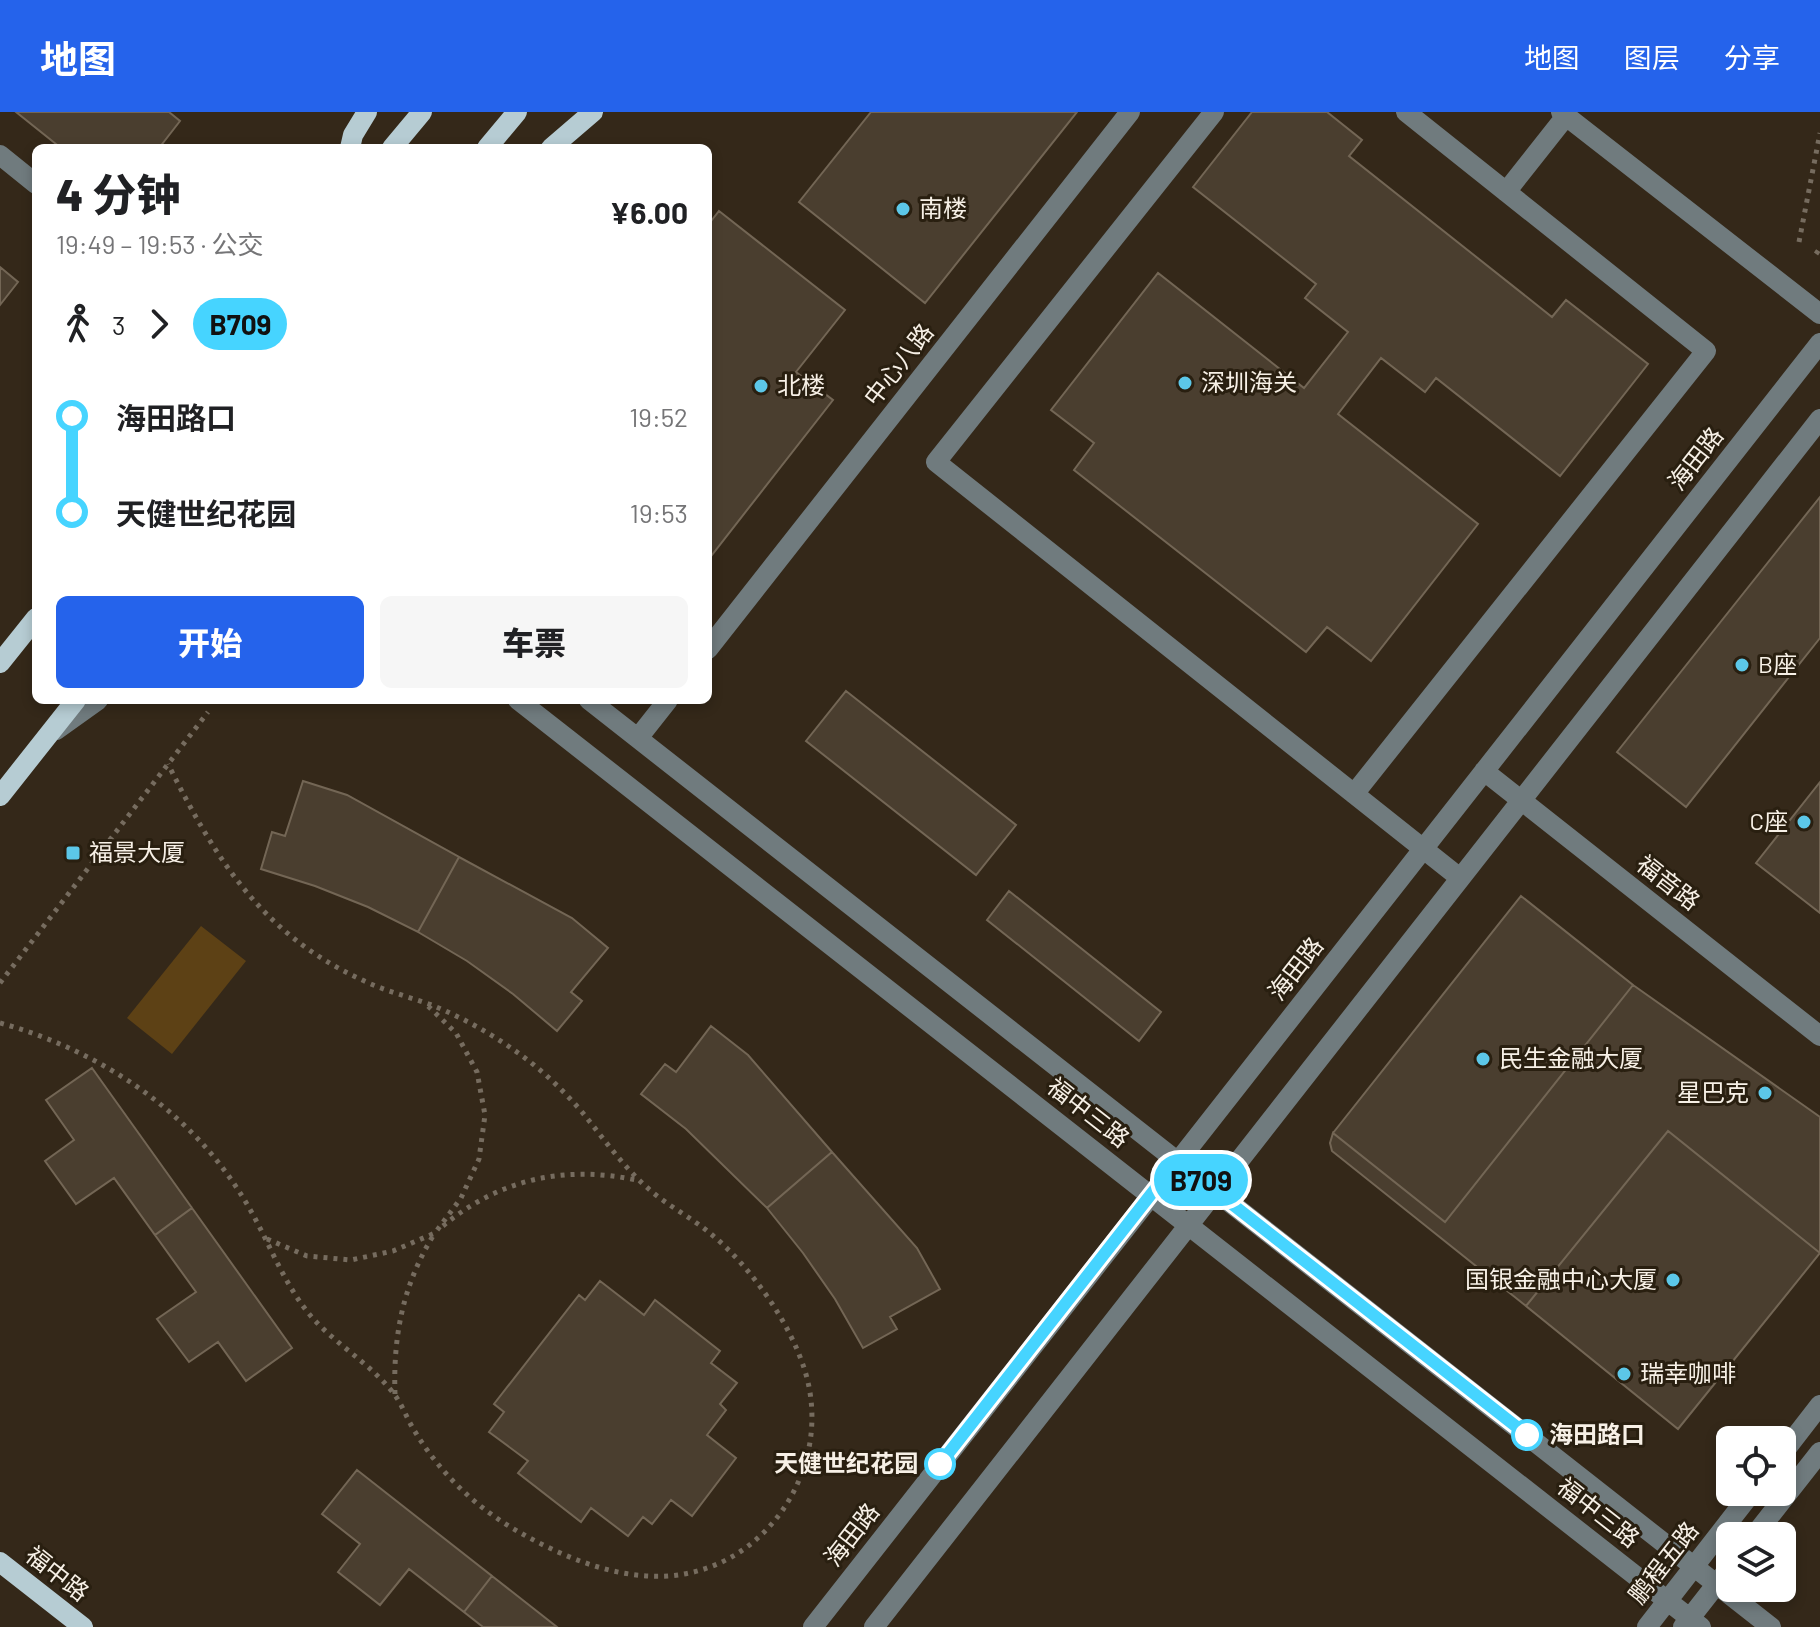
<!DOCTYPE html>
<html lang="zh">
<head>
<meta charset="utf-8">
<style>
	body { margin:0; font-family:Barlow,"Noto Sans SC",sans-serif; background:#f6f6f6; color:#202124; height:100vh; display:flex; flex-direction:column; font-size:30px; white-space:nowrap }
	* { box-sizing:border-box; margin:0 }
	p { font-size:26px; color:#757577 }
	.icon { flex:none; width:44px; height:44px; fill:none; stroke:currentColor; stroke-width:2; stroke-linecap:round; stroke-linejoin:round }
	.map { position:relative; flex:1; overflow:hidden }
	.drawer { position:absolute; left:32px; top:32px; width:680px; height:560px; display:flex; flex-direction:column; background:#fff; border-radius:12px; box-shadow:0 4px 12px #0003 }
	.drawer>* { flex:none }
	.badge { padding:0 16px; border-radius:26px; font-size:28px; line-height:52px }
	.buttons { position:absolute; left:1716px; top:1314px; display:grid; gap:16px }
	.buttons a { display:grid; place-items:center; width:80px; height:80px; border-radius:12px; background:#fff; box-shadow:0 4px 12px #0003; font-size:40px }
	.map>.badge { position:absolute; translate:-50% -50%; box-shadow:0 0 0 4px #fff }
	.legs { display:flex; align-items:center; gap:12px; height:88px; padding:0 24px; font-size:26px }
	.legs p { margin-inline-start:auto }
	.head { display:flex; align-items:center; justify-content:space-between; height:136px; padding:0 24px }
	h1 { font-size:44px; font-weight:800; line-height:60px }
	.primary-button { display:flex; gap:16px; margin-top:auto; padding:16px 24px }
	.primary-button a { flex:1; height:92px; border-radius:12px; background:#2563eb; color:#fff; font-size:32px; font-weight:800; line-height:92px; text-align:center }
	.primary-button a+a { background:#f6f6f6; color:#202124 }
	ul { padding:0 24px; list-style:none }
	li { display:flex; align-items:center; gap:28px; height:96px; font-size:30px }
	li i { display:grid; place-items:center; width:12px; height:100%; margin:0 10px; background:currentColor }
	li i::after { content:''; width:20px; height:20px; margin:-10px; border:6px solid; border-radius:50%; background:#fff }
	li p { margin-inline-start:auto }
	li:first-child i { background:linear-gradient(#0000 50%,currentColor 0) }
	li:last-child i { background:linear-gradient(currentColor 50%,#0000 0) }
	header { display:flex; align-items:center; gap:48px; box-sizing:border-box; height:112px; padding:0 40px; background:#2563eb; color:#fff }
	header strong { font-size:38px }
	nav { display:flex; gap:44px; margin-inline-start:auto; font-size:28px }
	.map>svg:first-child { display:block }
	.green { fill:#5d4115 }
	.building { fill:#4a3e2f; stroke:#736655; stroke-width:2 }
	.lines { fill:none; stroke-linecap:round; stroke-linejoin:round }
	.path { stroke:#766c5f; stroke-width:5; stroke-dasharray:4 6; stroke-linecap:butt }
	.minor { stroke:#707b7e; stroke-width:20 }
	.major { stroke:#b6ccd3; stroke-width:20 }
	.line-1-casing { stroke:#fff; stroke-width:18 }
	.line-1 { stroke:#46d4ff; stroke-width:12 }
	.poi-dot { fill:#5cc7e8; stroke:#291f10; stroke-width:3 }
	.stop-1-dot { fill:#fff; stroke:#46d4ff; stroke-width:4 }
	.labels { text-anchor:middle; stroke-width:6; stroke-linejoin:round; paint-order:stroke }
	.poi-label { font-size:24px; fill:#f7f0e6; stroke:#291f10; text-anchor:start }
	.street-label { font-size:24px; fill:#f7f0e6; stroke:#291f10 }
	.stop-label { font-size:24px; font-weight:bold; fill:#f7f0e6; stroke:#291f10; text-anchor:start }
</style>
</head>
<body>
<header>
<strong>地图</strong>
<nav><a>地图</a><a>图层</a><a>分享</a></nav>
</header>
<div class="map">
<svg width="1820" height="1515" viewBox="0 0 1820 1515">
	<rect width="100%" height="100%" fill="#342819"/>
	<path class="green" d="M201,814L246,849L172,942L127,906Z"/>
	<path class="building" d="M16,0H169L180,9L159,36H61Z
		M871,0H1077L925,191L799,90Z
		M1252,0H1327L1362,28L1349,44L1552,205L1566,188L1648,252L1560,364L1436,266L1425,280L1381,246L1338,302L1478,412L1371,549L1327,515L1306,540L1074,358L1094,331L1051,298L1158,161L1304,276L1348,220L1305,186L1316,172L1193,75Z
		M719,99L845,198L796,260L833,288L708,448V113Z
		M0,155L18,170L0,193Z
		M1820,385V526L1686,695L1617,640Z
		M846,579L1016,713L976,763L806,629Z
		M303,669L347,683L459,745L418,820L368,795L315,774L261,757L272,720L285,724Z
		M1820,670V801L1756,751Z
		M459,745L572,806L608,836L571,880L582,889L557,919L513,882L467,849L418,820Z
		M1009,779L1161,900L1139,929L987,808Z
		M1521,784L1633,873L1445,1110L1333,1021Z
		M1633,873L1820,1005V1141L1668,1019L1526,1194L1332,1039L1330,1031L1333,1021L1445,1110Z
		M711,914L748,943L832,1040L767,1096L686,1017L641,982L665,952L676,960Z
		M92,956L192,1096L155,1123L114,1066L76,1092L45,1049L74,1028L46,988Z
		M1668,1019L1820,1141L1678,1317L1526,1194Z
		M832,1040L917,1136L940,1177L890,1205L897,1217L863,1236L835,1187L803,1141L767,1096Z
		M192,1096L292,1236L246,1269L218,1230L189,1250L157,1207L196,1180L155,1123Z
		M600,1169L644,1203L655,1188L720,1239L711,1251L737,1271L720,1292L726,1298L707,1323L736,1346L692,1404L671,1388L652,1412L643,1405L628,1424L591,1396L581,1410L518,1361L528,1349L489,1320L504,1300L494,1292L579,1183L585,1188Z
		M357,1358L492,1464L464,1500L409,1457L380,1493L338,1460L360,1432L322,1402Z
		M492,1464L557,1515H483L464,1500Z"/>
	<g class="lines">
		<path class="path" d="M1799,130L1820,21
			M1816,142L1820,136
			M0,871L208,600
			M0,911C98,938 188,997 242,1084C265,1120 278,1160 303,1194C328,1229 368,1248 394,1282C402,1292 407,1307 414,1318C439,1360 476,1396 519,1420C563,1445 615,1467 668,1464C769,1457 834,1353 805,1259C790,1210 750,1154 711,1122C692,1106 670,1095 651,1079C624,1056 604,1027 582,1000C564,979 543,959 521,943C492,922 462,905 429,892C406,884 382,878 360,867C261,821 215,746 168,652
			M443,1114C499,1067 565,1053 636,1068
			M267,1127L307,1144L351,1148L393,1139L435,1121L461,1086L479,1047L485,1003L477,960L456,921L428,894
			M395,1282C393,1224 403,1173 433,1124"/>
		<path class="minor" d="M1214,0L936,350L1460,766
			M1561,0L1820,202
			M0,43L36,72
			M1506,80L1566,4
			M708,537L1130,0
			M518,588L1701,1515
			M589,588L1771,1515
			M56,618L98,588
			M638,626L668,588
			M1484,659L1820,924
			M1354,682L1706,239L1406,0
			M1782,1342L1820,1293
			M1754,1424L1820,1340
			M813,1515L1820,231
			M874,1515L1820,307
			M1647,1515L1752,1380
			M1683,1515L1730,1455"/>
		<path class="major" d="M350,36L353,23L367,0
			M392,36L422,0
			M487,36L517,0
			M551,36L593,0
			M0,551L36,506
			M0,684L76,588
			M0,1450L83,1515"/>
	</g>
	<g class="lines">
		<defs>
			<path id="line-1" d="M940,1352L1177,1049L1527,1323"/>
		</defs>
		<use href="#line-1" class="line-1-casing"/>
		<use href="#line-1" class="line-1"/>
	</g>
	<g class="poi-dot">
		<circle cx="903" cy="97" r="8"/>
		<circle cx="1185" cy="271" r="8"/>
		<circle cx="761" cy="274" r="8"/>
		<circle cx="1742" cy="553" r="8"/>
		<circle cx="1804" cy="710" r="8"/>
		<rect x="65" y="733" width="16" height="16" rx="4"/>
		<circle cx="1483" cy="947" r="8"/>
		<circle cx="1765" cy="981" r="8"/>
		<circle cx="1673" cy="1168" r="8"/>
		<circle cx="1624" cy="1262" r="8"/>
	</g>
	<g class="stop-1-dot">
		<circle cx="1527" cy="1323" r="14"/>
		<circle cx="940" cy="1352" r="14"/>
	</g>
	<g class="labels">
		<g class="poi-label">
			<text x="919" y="105">南楼</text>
			<text x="1201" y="279">深圳海关</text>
			<text x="777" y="282">北楼</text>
			<text x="1758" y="561">B座</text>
			<text x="1788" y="718" text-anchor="end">C座</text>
			<text x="89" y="749">福景大厦</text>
			<text x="1499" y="955">民生金融大厦</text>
			<text x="1749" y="989" text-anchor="end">星巴克</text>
			<text x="1657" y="1176" text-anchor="end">国银金融中心大厦</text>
			<text x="1640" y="1270">瑞幸咖啡</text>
		</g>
		<g class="street-label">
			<text transform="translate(899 253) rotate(-52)" y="8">中心八路</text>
			<text transform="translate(1696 347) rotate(-52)" y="8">海田路</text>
			<text transform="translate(1668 771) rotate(38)" y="8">福音路</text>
			<text transform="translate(1296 857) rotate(-52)" y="8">海田路</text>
			<text transform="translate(1088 1001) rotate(38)" y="8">福中三路</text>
			<text transform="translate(1598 1401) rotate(38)" y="8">福中三路</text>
			<text transform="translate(852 1423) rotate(-52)" y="8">海田路</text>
			<text transform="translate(1664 1451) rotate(-52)" y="8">鹏程五路</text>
			<text transform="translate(57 1462) rotate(38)" y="8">福中路</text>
		</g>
		<g class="stop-label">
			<text x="1549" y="1331">海田路口</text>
			<text x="918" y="1360" text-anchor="end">天健世纪花园</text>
		</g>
	</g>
</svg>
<div class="buttons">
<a><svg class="icon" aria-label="locate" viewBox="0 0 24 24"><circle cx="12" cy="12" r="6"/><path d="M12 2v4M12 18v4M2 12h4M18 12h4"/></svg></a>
<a><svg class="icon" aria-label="layers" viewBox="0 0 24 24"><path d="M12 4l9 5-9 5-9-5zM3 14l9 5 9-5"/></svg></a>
</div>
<b class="badge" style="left:1201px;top:1068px;background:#46d4ff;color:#111">B709</b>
<section class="drawer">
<div class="head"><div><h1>4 分钟</h1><p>19:49 – 19:53 · 公交</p></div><b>¥6.00</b></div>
<div class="legs"><svg class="icon" aria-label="walk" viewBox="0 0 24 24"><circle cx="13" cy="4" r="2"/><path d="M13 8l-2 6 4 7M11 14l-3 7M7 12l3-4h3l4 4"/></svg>3<svg class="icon" aria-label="forward" viewBox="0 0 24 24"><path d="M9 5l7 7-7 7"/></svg><b class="badge" style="background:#46d4ff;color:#111">B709</b></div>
<ul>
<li><i style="color:#46d4ff"></i><b>海田路口</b><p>19:52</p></li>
<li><i style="color:#46d4ff"></i><b>天健世纪花园</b><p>19:53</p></li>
</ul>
<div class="primary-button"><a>开始</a><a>车票</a></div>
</section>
</div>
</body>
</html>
